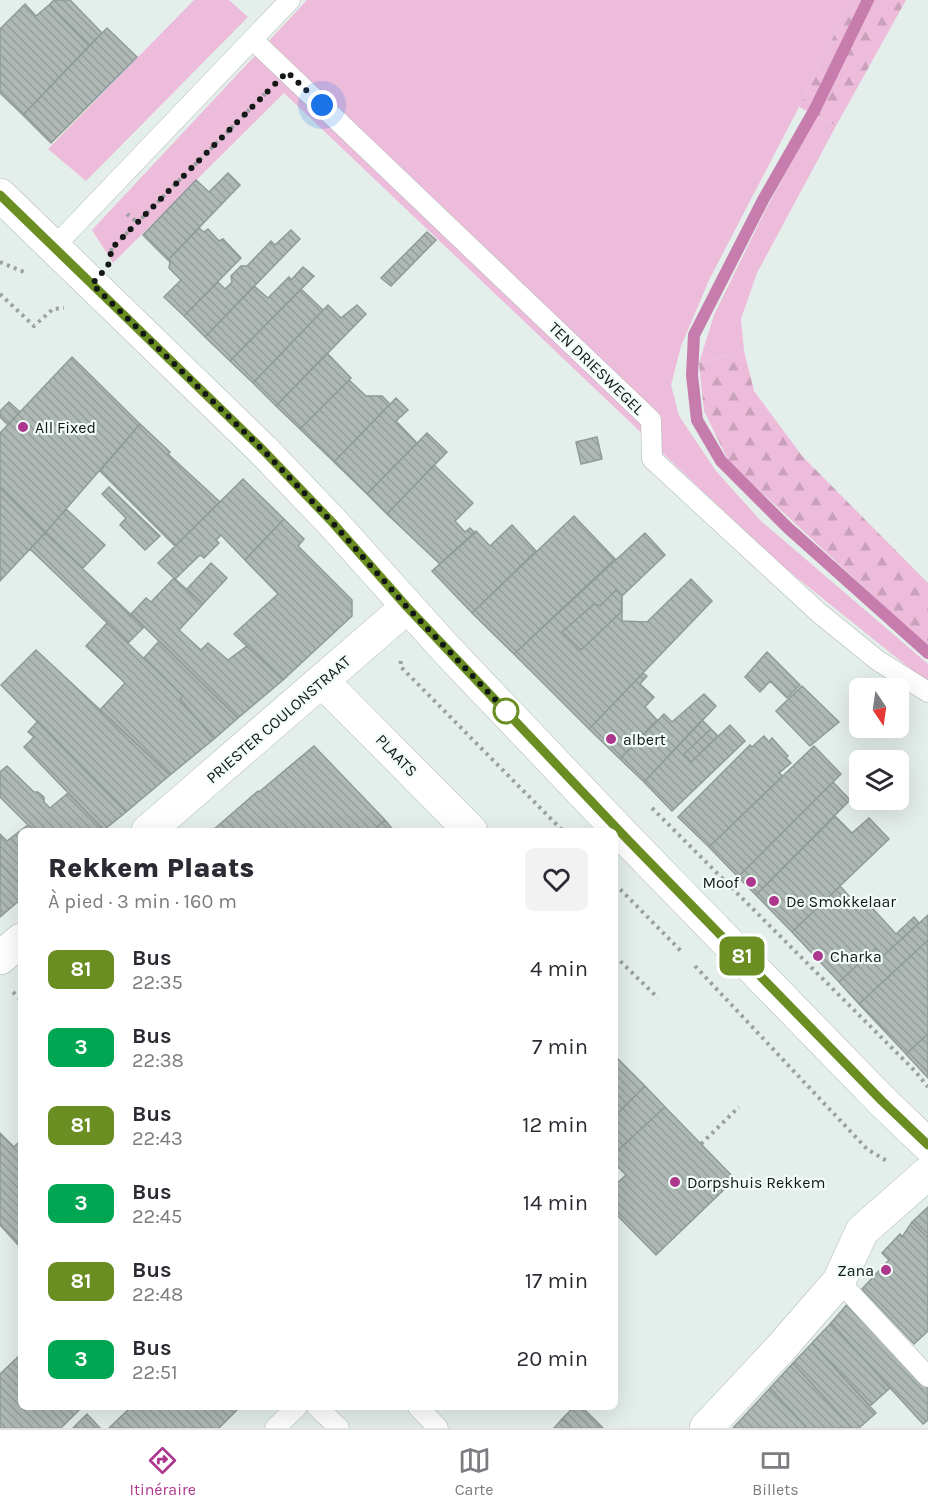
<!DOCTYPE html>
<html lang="fr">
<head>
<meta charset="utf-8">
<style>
	body { margin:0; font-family:Karla,sans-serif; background:#f2f2f3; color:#2b2b33; height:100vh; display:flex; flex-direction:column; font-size:22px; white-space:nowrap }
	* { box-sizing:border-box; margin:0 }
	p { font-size:20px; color:#7c7c81 }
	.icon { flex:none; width:33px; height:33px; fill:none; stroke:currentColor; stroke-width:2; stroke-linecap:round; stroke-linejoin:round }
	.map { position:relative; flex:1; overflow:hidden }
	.details { position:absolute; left:18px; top:828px; width:600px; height:582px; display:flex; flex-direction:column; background:#fff; border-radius:9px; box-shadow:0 6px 24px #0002 }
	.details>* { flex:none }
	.badge { padding:0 12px; border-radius:9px; font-size:21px; line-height:39px }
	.needle { width:39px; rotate:167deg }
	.fabs { position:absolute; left:849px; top:678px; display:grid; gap:12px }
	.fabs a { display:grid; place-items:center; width:60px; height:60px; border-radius:9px; background:#fff; box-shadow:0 6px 24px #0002; font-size:30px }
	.you { position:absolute; width:30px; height:30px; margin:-15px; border:4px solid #fff; border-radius:50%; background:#1a73e8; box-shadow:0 0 0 9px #1a73e833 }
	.map>.badge { position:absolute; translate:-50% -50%; box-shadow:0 0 0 3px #fff }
	.round { display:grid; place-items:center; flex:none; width:63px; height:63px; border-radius:9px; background:#f2f2f3 }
	.headline { display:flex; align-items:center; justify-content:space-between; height:102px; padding:0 30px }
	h1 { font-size:28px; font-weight:800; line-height:45px }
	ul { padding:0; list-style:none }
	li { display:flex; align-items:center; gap:18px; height:78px; padding:0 30px }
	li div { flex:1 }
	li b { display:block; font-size:22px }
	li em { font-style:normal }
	li .badge { min-width:66px; font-weight:700; text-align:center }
	.tab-bar { display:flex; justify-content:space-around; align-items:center; height:84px; border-top:2px solid #e1e1e2; background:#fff; font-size:16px; color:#7c7c81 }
	.tab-bar a { display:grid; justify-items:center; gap:3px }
	.tab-bar .on { color:#ae378e }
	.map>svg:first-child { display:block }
	.grass { fill:#edbcdb }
	.forest { fill:url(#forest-firs) }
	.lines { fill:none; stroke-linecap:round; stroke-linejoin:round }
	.stream { stroke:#c67cad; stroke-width:12 }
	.building { fill:url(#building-back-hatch); stroke:#909a97; stroke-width:1.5 }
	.service-casing { stroke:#afb9b6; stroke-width:21 }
	.minor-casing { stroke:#afb9b6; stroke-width:34 }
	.secondary-casing { stroke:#afb9b6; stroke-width:34 }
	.path { stroke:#9aa19e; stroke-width:4; stroke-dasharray:3 4.5; stroke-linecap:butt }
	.service { stroke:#fff; stroke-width:20 }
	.minor { stroke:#fff; stroke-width:33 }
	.secondary { stroke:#fff; stroke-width:33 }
	.line-casing { stroke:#fff; stroke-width:14 }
	.line { stroke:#6b8e23; stroke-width:9 }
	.walk { stroke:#141817; stroke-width:6; stroke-dasharray:0 10.8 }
	.poi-dot { fill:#ae378e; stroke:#f1fcf8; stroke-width:2 }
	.stop-dot { fill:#fff; stroke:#6b8e23; stroke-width:3 }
	.labels { text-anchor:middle; stroke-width:4.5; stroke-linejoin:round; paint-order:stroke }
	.street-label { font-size:16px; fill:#141817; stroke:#f1fcf8 }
	.poi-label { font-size:16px; fill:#141817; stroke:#f1fcf8; text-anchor:start }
</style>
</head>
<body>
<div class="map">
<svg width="928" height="1428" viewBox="0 0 928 1428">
	<defs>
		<pattern id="forest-firs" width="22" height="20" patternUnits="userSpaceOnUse" patternTransform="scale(1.5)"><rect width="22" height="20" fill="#edbcdb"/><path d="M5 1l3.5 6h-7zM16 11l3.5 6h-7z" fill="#caa1bb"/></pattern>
		<pattern id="building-back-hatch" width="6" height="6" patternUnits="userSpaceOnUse" patternTransform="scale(1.5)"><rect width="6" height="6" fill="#aeb8b5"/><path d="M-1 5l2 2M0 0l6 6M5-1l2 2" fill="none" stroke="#959d9b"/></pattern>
	</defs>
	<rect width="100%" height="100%" fill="#e4eeea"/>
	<path class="grass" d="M194,0H229L248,17L86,181L48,149Z
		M307,0H851L799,107L710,278L681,346L671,385L679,416L716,471L761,521L928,664V683L775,560L284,93L113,263L92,230Z
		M816,116L836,126L757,273L741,319L744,351L699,363L714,315L765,211Z"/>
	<path class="forest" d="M851,0H906L836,126L799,107Z
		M744,351L754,391L802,456L928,583V647L729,462L704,411L699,363Z"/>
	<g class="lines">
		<path class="stream" d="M868,0L815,109L763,200L694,335L692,375L697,420L721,461L787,527L928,653"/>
	</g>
	<path class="building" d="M54,0H70L102,33L89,46L49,5Z
		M25,4L36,16L49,5L89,46L23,115L0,93V29Z
		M107,28L137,57L51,143L23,115Z
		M228,173L240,185L168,260L143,235L196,180L209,192Z
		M199,228L204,232L208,229L219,241L223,239L241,258L184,316L164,297L181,280L169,268L170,262L168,260Z
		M291,230L300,239L205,337L184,316L218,282L225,289L232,282L231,276L241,266H247L271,241L275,245Z
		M427,232L436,240L391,286L381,278Z
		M303,267L314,276L230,361L205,337L254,286L268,298L289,277L291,280Z
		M301,289L323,310L253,383L230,361Z
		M328,305L341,318L357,305L366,314L276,406L253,383Z
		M327,353L351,378L300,429L276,406Z
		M72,357L140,424L45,533L0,488V433Z
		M349,380L366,396H382L390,404L334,462L300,429Z
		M396,398L408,410L396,421L417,443L367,494L334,462Z
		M9,402L20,412L8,425L0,417V411Z
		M140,424L170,452L168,454L220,502L175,546L100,471Z
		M427,433L447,452L387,514L367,494Z
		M597,437L602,459L581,464L576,442Z
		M434,465L473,503L455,521L465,532L470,528L475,533L440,564L387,514Z
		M243,479L284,519L245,560L221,535L216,540L219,543L204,558L200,555L175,579L158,563Z
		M109,487L160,536L145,550L120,525L126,518L102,494Z
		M0,488L45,533L0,581Z
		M66,509L105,545L83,568L45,533Z
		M574,516L615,559L514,654L472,613Z
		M284,519L304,539L298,546L352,600V616L283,680L234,634L278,594L245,560Z
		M512,525L536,551L472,613L432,571L476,531L490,546Z
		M45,533L144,627L128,643L30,549Z
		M645,533L665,555L622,596V621L647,622L691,579L712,601L589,729L514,654Z
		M211,563L227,578L203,604L187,589Z
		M174,578L203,604L179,630L201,650L208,643L228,660L247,646L283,680L238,718L131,614L146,598L151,602Z
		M616,590L622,596L621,612L581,650L562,632L594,604L600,606Z
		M107,623L183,696L180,699L214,739L170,775L100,710L125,683L86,646Z
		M159,641L238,718L214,739L180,699L183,696L144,658Z
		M36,650L170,775L126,812L1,685Z
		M767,652L800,685L787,698L770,681L760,692L745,677Z
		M643,673L647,676L640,684L654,697L645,707L657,720L620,759L589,729Z
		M802,686L839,722L810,746L776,711Z
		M704,694L716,706L644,782L620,759L664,714L672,722Z
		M702,720L711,729L684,754L691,762L730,725L745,741L672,811L644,782Z
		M38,721L126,812L104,830L24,747L34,737L28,732Z
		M711,729L718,736L691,762L684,754Z
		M764,736L769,742L772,738L788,756L786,758L791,763L779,773L783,776L709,847L678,817L750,745L752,747Z
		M314,746L385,820L373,831H212L258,791L259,792Z
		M814,746L841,774L738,877L709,847Z
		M7,766L34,792H38L44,797V802L50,808L68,793L104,830L37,831L28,825L0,797V772Z
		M833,782L850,800L756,895L738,877Z
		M835,816L852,833L869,818L889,839L792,932L756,895Z
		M385,820L394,831H373Z
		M28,825L37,831H21V885L0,863V834L7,841Z
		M0,863L21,885V899L0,917Z
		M840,886L858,906L865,900L896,934L914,917L919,923L883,956L876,948L839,982L792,932Z
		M928,915V940L859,1004L839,982L876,948L883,956Z
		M928,940V1034L906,1054L859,1004Z
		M928,1034V1078L906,1054Z
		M615,1056L645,1086L615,1116Z
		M645,1086L665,1107L615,1153V1116Z
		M665,1107L735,1179L656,1255L615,1213V1185L626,1175L615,1164V1153Z
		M0,1133L14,1147L21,1140V1248L0,1225Z
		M928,1207V1238L912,1222Z
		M912,1222L928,1238V1331L914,1344L862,1289L889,1260L882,1253L900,1234L902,1237Z
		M851,1300L928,1386V1420L923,1424L831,1323Z
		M831,1323L890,1388L870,1406L812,1343Z
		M812,1343L876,1413L859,1428H852L793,1363Z
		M21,1354V1407H82L61,1428H0V1374Z
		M793,1363L852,1428H807L770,1388Z
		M770,1388L807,1428H733Z
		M131,1407H240L219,1428H109Z
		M574,1407H582L603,1428H572L562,1419Z
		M87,1414L100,1428H73Z
		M562,1419L572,1428H554Z"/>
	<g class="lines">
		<defs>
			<path id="service" d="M253,40L651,420L652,459L818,612L877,660L928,692
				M54,247L290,0
				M839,1281L928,1377
				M317,1407L339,1428
				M418,1407L438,1428
				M275,1428L297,1407"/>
			<path id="minor" d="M322,681L471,831
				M148,831L407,607
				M0,958L21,940
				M706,1428L780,1349L839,1281L862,1231L928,1173"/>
			<path id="secondary" d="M0,195L263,450L332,522L447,650L627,839L882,1101L928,1145"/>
		</defs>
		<use href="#service" class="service-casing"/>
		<use href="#minor" class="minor-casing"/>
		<use href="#secondary" class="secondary-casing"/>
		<path class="path" d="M127,214L138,223
			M111,251L112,248L265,94
			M0,262L24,272
			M0,294L34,326L53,309L64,308
			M401,661L400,666L563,831
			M652,808L915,1071L928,1087
			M615,884L682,952
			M615,956L658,998
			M695,966L867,1149L887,1161
			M13,992L21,1000
			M701,1144L739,1107"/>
		<use href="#service" class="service"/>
		<use href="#minor" class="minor"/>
		<use href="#secondary" class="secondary"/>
	</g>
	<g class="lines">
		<defs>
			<path id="line" d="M0,195L263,450L332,522L407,607L627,839L882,1101L928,1145"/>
		</defs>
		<use href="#line" class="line-casing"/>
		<use href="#line" class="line"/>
		<path class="walk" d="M322,105L287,72L112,248L108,266L92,284L263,450L332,522L407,607L506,711"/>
	</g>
	<g class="poi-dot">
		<circle cx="23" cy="427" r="6"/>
		<circle cx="611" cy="739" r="6"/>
		<circle cx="751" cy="882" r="6"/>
		<circle cx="774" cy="901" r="6"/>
		<circle cx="818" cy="956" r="6"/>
		<circle cx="675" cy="1182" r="6"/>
		<circle cx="886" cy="1270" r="6"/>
	</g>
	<circle class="stop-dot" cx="506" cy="711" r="12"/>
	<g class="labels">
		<g class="street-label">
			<text transform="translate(597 368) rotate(44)" y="6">TEN DRIESWEGEL</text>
			<text transform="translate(278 719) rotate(-41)" y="6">PRIESTER COULONSTRAAT</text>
			<text transform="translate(397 755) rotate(46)" y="6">PLAATS</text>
		</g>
		<g class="poi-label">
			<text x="35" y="433">All Fixed</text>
			<text x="623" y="745">albert</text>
			<text x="739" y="888" text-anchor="end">Moof</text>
			<text x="786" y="907">De Smokkelaar</text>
			<text x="830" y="962">Charka</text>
			<text x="687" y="1188">Dorpshuis Rekkem</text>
			<text x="874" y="1276" text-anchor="end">Zana</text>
		</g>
	</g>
</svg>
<div class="fabs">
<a><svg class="needle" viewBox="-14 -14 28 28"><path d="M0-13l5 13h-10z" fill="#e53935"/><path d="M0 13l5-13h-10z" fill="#7c7c81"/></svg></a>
<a><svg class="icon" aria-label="layers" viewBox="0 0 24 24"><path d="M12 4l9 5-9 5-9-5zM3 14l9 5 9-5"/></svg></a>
</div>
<div class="you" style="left:322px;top:105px"></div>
<b class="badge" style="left:742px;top:956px;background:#6b8e23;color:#fff">81</b>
<section class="details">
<div class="headline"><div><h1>Rekkem Plaats</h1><p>À pied · 3 min · 160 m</p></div><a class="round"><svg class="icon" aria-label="heart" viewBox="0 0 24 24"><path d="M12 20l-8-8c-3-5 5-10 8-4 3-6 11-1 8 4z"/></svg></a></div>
<ul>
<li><span class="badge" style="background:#6b8e23;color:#fff">81</span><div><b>Bus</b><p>22:35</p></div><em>4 min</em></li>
<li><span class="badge" style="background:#00a651;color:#fff">3</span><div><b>Bus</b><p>22:38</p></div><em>7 min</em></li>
<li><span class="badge" style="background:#6b8e23;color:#fff">81</span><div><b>Bus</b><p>22:43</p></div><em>12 min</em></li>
<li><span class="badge" style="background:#00a651;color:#fff">3</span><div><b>Bus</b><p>22:45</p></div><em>14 min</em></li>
<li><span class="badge" style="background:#6b8e23;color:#fff">81</span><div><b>Bus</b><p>22:48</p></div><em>17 min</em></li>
<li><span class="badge" style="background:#00a651;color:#fff">3</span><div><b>Bus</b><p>22:51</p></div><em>20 min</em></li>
</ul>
</section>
</div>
<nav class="tab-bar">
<a class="on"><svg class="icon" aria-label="directions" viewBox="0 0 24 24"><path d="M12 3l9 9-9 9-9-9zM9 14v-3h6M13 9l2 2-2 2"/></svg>Itinéraire</a>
<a><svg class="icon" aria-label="map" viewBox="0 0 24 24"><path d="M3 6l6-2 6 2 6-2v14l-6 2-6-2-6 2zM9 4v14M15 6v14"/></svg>Carte</a>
<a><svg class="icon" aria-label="tickets" viewBox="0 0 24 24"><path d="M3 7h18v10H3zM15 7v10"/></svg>Billets</a>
</nav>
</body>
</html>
